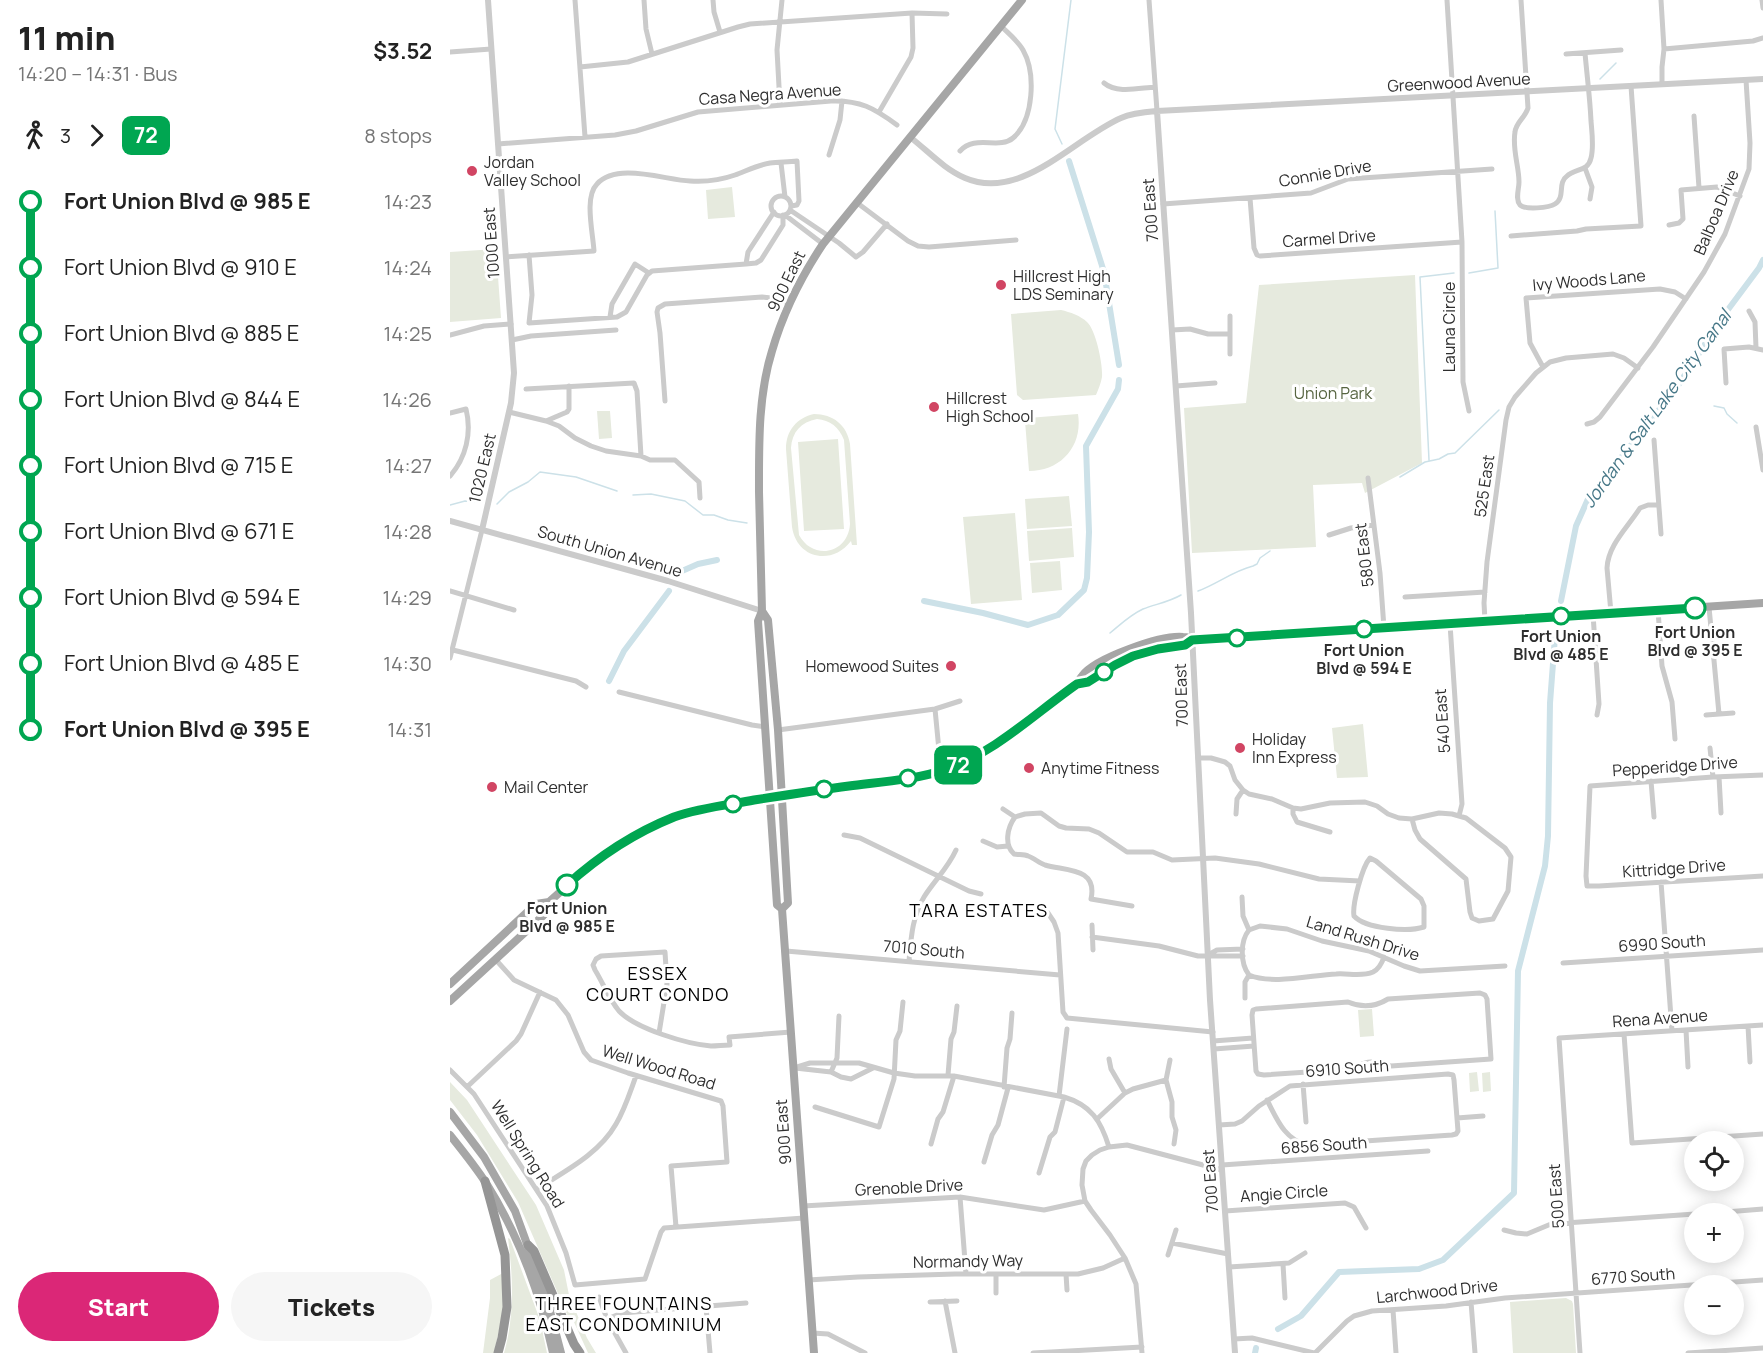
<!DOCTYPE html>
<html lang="en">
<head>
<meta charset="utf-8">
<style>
	body { margin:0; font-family:Manrope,sans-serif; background:#f6f6f6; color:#222; height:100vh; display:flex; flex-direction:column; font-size:22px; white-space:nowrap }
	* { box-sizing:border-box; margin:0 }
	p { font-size:20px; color:#767676 }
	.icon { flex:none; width:33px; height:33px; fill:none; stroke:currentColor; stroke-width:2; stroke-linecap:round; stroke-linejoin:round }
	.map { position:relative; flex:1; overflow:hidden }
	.details { display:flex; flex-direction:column; background:#fff; width:450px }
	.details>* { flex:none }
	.badge { padding:0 12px; border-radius:9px; font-size:21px; line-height:39px }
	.controls { position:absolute; left:1234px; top:1131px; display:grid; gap:12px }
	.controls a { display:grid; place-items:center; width:60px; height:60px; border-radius:50%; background:#fff; box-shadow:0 3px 15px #0003; font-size:30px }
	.map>.badge { position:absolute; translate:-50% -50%; box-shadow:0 0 0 3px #fff }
	.legs { display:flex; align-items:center; gap:9px; height:66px; padding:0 18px; font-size:20px }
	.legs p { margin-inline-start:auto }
	.headline { display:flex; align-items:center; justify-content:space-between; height:102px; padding:0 18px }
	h1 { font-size:33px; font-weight:800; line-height:45px }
	.cta { display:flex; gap:12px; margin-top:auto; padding:12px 18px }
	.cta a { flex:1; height:69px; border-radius:36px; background:#db2777; color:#fff; font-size:24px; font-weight:800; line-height:69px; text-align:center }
	.cta a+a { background:#f6f6f6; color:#222 }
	ul { padding:0 18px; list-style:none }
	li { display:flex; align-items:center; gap:21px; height:66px; font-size:22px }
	li i { display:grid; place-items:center; width:9px; height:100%; margin:0 8px; background:currentColor }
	li i::after { content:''; width:15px; height:15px; margin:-8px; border:4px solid; border-radius:50%; background:#fff }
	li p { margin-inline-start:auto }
	li:first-child i { background:linear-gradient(#0000 50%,currentColor 0) }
	li:last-child i { background:linear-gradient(currentColor 50%,#0000 0) }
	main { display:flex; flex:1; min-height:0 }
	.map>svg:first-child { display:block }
	.green { fill:#e6eade; fill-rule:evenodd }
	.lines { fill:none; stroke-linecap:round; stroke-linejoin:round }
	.stream { stroke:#cce1e8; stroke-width:1.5 }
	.canal { stroke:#cce1e8; stroke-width:6 }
	.minor { stroke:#cbcbcb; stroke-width:5 }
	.tertiary { stroke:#cbcbcb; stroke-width:6 }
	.primary { stroke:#a6a6a6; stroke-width:8 }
	.motorway { stroke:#959595; stroke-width:9 }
	.line-1-casing { stroke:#fff; stroke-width:14 }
	.line-1 { stroke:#00a651; stroke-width:9 }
	.poi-dot { fill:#d14563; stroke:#fff; stroke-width:2 }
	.stop-1-dot { fill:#fff; stroke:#00a651; stroke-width:3 }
	.labels { text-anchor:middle; stroke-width:6; stroke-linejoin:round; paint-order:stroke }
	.street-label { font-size:16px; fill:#2e2e2e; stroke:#fff }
	.poi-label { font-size:16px; fill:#2e2e2e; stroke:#fff; text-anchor:start }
	.park-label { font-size:16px; fill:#576541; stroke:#fff }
	.stop-label { font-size:16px; font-weight:bold; fill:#2e2e2e; stroke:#fff }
	.water-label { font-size:18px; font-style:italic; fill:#467787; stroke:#fff }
	.neighbourhood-label { font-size:18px; letter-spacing:1.5px; fill:#000; stroke:#fff }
</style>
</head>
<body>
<main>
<section class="details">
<div class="headline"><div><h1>11 min</h1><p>14:20 – 14:31 · Bus</p></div><b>$3.52</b></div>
<div class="legs"><svg class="icon" aria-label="walk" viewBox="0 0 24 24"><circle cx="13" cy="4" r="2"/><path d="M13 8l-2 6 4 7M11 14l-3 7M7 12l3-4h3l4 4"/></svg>3<svg class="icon" aria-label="forward" viewBox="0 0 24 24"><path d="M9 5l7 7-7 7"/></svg><b class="badge" style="background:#00a651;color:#fff">72</b><p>8 stops</p></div>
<ul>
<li><i style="color:#00a651"></i><b>Fort Union Blvd @ 985 E</b><p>14:23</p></li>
<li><i style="color:#00a651"></i><span>Fort Union Blvd @ 910 E</span><p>14:24</p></li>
<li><i style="color:#00a651"></i><span>Fort Union Blvd @ 885 E</span><p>14:25</p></li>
<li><i style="color:#00a651"></i><span>Fort Union Blvd @ 844 E</span><p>14:26</p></li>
<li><i style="color:#00a651"></i><span>Fort Union Blvd @ 715 E</span><p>14:27</p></li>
<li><i style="color:#00a651"></i><span>Fort Union Blvd @ 671 E</span><p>14:28</p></li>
<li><i style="color:#00a651"></i><span>Fort Union Blvd @ 594 E</span><p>14:29</p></li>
<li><i style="color:#00a651"></i><span>Fort Union Blvd @ 485 E</span><p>14:30</p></li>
<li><i style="color:#00a651"></i><b>Fort Union Blvd @ 395 E</b><p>14:31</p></li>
</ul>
<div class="cta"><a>Start</a><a>Tickets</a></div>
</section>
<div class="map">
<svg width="1313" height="1353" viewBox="0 0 1313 1353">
	<rect width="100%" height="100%" fill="#fff"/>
	<path class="green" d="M282,187L285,217L258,219L256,190Z
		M46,249L51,318L0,322V252Z
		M965,275L972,463L915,493L912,483L863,485L866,547L742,553L734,408L796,403L809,285Z
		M611,310C620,312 631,316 637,322C646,330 653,365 652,377C651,383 648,390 646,395L573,400L567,395L561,314Z
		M147,411H160L162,438L149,439Z
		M364,414C383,414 397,425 400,444L407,545H402L401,541C382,566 347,559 342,527L336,449C336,430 347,418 364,414ZM367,419C380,420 389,427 394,440L400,524C398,554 363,561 349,535L341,448C342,432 351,422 367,419Z
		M628,414C633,446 611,471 579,471L575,421L578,418Z
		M388,439L394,529L354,531L348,442Z
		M619,496L622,526L577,529L575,499Z
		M565,513L572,600L521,604L513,517Z
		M622,528L624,557L579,561L577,531Z
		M610,561L612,590L582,593L580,563Z
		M913,724L918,777L887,778L882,728Z
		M922,1009L924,1036L910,1037L908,1010Z
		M1027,1072L1029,1091L1020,1092L1019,1073Z
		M1040,1072L1041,1091L1033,1092L1032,1073Z
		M0,1082L17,1100L86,1205L114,1270L119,1295L137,1338L146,1353H138L124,1322L120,1321L68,1202L27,1135L0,1100Z
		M58,1238L60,1239L90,1320L97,1353H54C65,1314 63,1278 58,1238Z
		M53,1273V1312L44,1353H33L40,1298V1280Z
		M1116,1298L1122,1301L1123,1304L1126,1353H1063L1060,1302Z"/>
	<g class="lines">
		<path class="stream" d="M1150,79L1166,63
			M612,144L605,129L621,0
			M1019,273L1048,268L1045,211
			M1264,406L1274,408L1277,414L1287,423
			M979,460L970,277L1004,273
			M950,477L975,462L989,459L998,454L1005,453L1049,410
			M183,495L201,494L235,501L253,515H264L278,520L297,523
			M47,504L59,492L78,482L90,472L126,477L167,491
			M0,505L15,501L29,502
			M748,591C767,584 783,571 803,566L807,564L810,558L820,551
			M660,633C671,624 680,615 693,609C706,604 719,602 731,595"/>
		<path class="canal" d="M619,161L654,272L669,365
			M232,571L248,564L267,560
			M474,601L533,613L578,625L608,615L634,590L637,578L639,532L636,446L668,389L669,380
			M1111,601L1126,526L1138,499L1227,387L1274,315L1309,268L1313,260
			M159,681L174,651L219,591
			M828,1329L851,1316L889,1272L969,1269L993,1260L1064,1193L1068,971L1095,866L1098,836L1100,703L1105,637
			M805,1353L806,1348"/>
		<path class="minor" d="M125,0L135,137
			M194,0L196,29L202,54
			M263,0L264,12L270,32
			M699,0L707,111
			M997,0L1012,242L1013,382L1019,411
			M1071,0L1078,108C1075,118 1066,122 1065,132C1062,149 1069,166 1069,182C1069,189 1065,199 1070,205C1075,210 1099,208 1105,204C1116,197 1107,183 1117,176C1125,168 1138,172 1141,158C1144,147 1142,133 1141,121C1140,98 1137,76 1135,53
			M1211,0L1214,49L1212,67V84
			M1312,0L1313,8
			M1214,49L1303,41L1313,38
			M0,52L41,49
			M1116,54L1171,50
			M130,67L178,62L288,27L300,24L462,13L497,14
			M654,83C667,94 689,88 705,87
			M330,105L327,50L332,0
			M429,112L461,57L463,48L462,13
			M1244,116L1249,188
			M48,144L165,135L186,131L248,112L381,101C410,100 424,108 447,125
			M510,151C525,134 549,150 563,138C584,120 586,73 573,50C568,41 559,34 551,26
			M379,155L390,120L392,101
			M331,163L335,197
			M1135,168L1142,187L1140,199
			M321 206a10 10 0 1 1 20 0a10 10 0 1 1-20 0Z
			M800,198L804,248L807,255L810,256L1012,242
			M406,202L458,241L468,246L479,247L566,240
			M713,204L861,193L898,179L1042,169
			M340,210L389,243L406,257L413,252L437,224
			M335,215L373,244
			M1219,225L1229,223L1233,219L1231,190L1267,187L1290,196
			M1061,236L1127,231L1136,229L1191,226L1181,86
			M79,255L82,295L79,323L167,317L176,312L197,275L202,271L296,264L298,252L324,212
			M56,257L144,251C143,233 134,197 147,184C167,162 215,180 240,181C255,182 271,180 285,175C296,171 308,165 320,163C329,162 338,162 347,161L349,201L347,205L341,206
			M296,264L306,263L311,260L333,225V215
			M1299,311L1305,322L1306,348
			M780,316V354
			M160,317L162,304L185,264L199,273
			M722,330L740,329L758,334H779
			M0,335L34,326L61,324
			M62,340L81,336L166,330
			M1093,367L1080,343L1076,298L1210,289L1225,292L1236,299
			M1276,383L1274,349L1299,347L1313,350
			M726,386L765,383
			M76,389L184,383L187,391L191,456
			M215,401L210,333L207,312L208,308L215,304L312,297L321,298L340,303
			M59,412L96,421L109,426L125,438L141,446L156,451L191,456L200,460H225L249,482L250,498
			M0,413L16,409C22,433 16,458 0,476
			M96,421L117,412L119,409V386
			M1137,424L1144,422L1150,417L1203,347L1254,272L1275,234L1299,169L1300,143L1296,80
			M1306,427L1313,470
			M1204,440L1211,534
			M918,478L930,573L934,628
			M879,535L901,528L924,525
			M0,591L64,610
			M955,597L1035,592
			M1259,607L1269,714
			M1208,610L1212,666L1222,702L1225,739
			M1161,613L1157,568C1158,545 1178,527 1190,508L1198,505H1208
			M1143,614L1149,704L1147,715
			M1035,621L1034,603L1037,562L1056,420L1059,407L1065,397L1086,373L1100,362L1116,358L1163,354L1174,358L1188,368
			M1000,624L1012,804L1009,816
			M3,650L126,681L136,687
			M0,658L32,530
			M169,692L302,725L316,727
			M485,709L491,771
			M1256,715L1283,713
			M328,730L485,709L510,701
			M1260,748L1263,777
			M748,758H761L775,762L780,766L785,780L793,790L799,794L822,799L843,808L851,809L880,803L915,802L927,806L938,814L949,818L962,819L989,813L1002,814L1016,818L1055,848L1061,857L1058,891L1043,919L1029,921L1022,918L1020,912L1016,879L970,839L965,830L962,819
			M1313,775L1263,777L1140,786L1136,876L1137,886H1149L1313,876
			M1269,777L1271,813
			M1201,781L1204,817
			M843,808V814L847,822L880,832
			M553,809L565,817
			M786,814L787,799L793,790
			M565,817L575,814L591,813L609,826L616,828L639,829L649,833L677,852H703L722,860L765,858L809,864L869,879L910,881
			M565,817C557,828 554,845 564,854C569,855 574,854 578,856C584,858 589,863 595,865C615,871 648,867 641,899L682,906
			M394,835L410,838L519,891L531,894
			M533,841L547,847L558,846
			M920,858L926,861L971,899L974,906V927C958,932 916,929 904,916C902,905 912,867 920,858Z
			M1211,882L1222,1031
			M792,897L793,916L799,930
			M598,913L604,922L608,933L613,1012L617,1018L763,1032
			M642,925L643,950
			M799,930L810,926L837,929L872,941L919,951L954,966L970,971L1055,966
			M799,930C790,941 790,963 799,975C822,985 862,975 886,974C898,973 912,977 923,972C929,969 932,963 934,957
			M642,937L709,946L748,956H793
			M336,951L610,975
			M758,955L767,950L793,949
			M46,960L64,980L106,1000L118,1015L134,1052L141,1060L178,1073L271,1101L273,1106L277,1162L221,1166L226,1227
			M459,961C461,939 462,917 474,897C484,881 498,868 506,850
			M1113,963L1313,950
			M1030,993L1035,995L1037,999L1041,1059L941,1066C928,1060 915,1060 903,1069L814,1075L808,1074L806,1071L802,1015L803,1010L806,1009L898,1002C912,1008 925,1007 938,999Z
			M795,998V982L799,975
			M1298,1026L1300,1062
			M1236,1030L1238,1067
			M209,1033L217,984L215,952L151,956L146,959L143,965L145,970C153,983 159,999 169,1011C186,1029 237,1044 261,1046C267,1046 274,1045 280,1045L279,1037L341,1032
			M1174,1034L1182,1143L1313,1134
			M763,1041L803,1038
			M764,1049L804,1046
			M659,1059L661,1069L675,1093
			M720,1060L716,1080L722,1102V1117L726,1130L724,1144
			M344,1068L360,1063H409L444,1073L465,1076H504L614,1097C641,1105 651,1121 659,1147
			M345,1068L381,1072L391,1077L401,1079L423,1068
			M0,1070L24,1094L97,1206L116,1253L125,1285L195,1279L211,1232L214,1228L354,1218
			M381,1072L387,1058L389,1016
			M498,1075L501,1039L504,1032L507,1006
			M853,1084L856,1122
			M18,1086L66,1041L71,1034L90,992
			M554,1087L557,1048L560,1039L562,1013
			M609,1096L617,1029
			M365,1107L429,1127L444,1079L446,1040L450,1031L453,1002
			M1007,1118L1033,1116
			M647,1119L675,1093L683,1089L716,1080
			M769,1125L785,1124L792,1121L809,1106L840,1086L998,1074L1003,1075L1004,1080L1008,1131L1006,1134L1002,1135L857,1145C834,1139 827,1119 817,1100
			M481,1144L488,1119L493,1112L504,1076
			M534,1162L542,1135L548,1125L558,1088
			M772,1165L978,1151
			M589,1173L600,1137L605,1132L614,1097
			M87,1189C115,1171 149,1154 166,1124C175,1109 180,1092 186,1076
			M510,1197L516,1274
			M353,1206L510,1197L594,1210L635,1201
			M775,1211L895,1203L904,1207L916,1228
			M1251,1214L1313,1209
			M1054,1230L1066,1233L1077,1234L1101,1224L1245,1214
			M722,1243L778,1254
			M718,1255L726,1230
			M833,1264L835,1298
			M779,1267L839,1263L855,1253
			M546,1274V1293
			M616,1274L617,1290
			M358,1280L408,1277L505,1274H628L653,1268L675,1258
			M149,1297L157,1319L176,1353
			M495,1301L505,1353
			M480,1302L507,1301
			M1021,1302L1025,1353
			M256,1307L260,1353
			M943,1310L946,1353
			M157,1319L172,1313L296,1303
			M362,1333L378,1334L415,1353
			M784,1339L802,1338L864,1353
			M583,1353L692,1347
			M692,1353L686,1284L675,1258L660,1235L641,1210L635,1201L632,1185L633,1169L636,1161L642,1155L650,1150L659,1147L677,1145L772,1170
			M865,1353L897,1321L904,1316L922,1311L996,1306L1055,1298L1313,1280
			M1130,1353L1109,1038L1313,1025
			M1238,1353L1313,1348"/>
		<path class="tertiary" d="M707,111L741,613L760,1000L785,1353
			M460,137C478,151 494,169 515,178C571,202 623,139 671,118C682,113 695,112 707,111L1313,79
			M0,521L218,581L312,611
			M32,530L61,403L64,373L38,0"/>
		<path class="primary" d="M312,611L318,620L328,730L338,903L332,909
			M627,684C648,681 663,664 683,656C692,653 701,650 710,648C722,646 733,647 742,640
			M0,984L86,904L99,902L138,867L166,847L212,823L240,812L265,806L340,794L465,777L491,771L510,764L530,754L553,739L627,684C629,681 630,678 632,676C645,658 711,635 733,637C740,637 741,640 751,640L1313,603
			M0,1001L96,913L99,902
			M0,1112L34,1157L65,1211L96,1296L111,1353
			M0,1135C12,1150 25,1166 36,1183C68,1234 90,1293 103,1353
			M364,1353L332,909L327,905L308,621L312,611C311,571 310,532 309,492C309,445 308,396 322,351C333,313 351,277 373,244L572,0"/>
		<path class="motorway" d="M35,1181L55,1255L57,1307L52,1338L48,1353
			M78,1245L84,1251L124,1344L130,1353"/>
	</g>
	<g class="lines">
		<defs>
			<path id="line-1" d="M117,885C149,856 184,833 224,817C250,808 277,805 304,800C336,795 368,790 399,786C430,782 464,780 494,770C545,753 584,714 627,684L638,682L665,665L683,656L708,649L735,645L742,640L1245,608"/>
		</defs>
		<use href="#line-1" class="line-1-casing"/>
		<use href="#line-1" class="line-1"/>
	</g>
	<g class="poi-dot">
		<circle cx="22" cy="171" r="6"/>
		<circle cx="551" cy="285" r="6"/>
		<circle cx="484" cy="407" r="6"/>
		<circle cx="501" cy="666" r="6"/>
		<circle cx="790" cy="748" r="6"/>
		<circle cx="579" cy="768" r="6"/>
		<circle cx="42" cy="787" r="6"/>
	</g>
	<g class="stop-1-dot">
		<circle cx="1245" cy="608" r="10"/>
		<circle cx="1111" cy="616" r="8"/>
		<circle cx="914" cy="629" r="8"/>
		<circle cx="787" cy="638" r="8"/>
		<circle cx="654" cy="672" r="8"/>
		<circle cx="458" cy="778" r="8"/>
		<circle cx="374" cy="789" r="8"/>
		<circle cx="283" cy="804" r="8"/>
		<circle cx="117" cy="885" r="10"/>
	</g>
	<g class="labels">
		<g class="street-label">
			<text transform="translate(1009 82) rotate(-3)" y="6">Greenwood Avenue</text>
			<text transform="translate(320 94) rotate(-4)" y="6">Casa Negra Avenue</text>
			<text transform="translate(875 173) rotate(-10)" y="6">Connie Drive</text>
			<text transform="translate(700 210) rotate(-94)" y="6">700 East</text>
			<text transform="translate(1266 212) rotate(-67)" y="6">Balboa Drive</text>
			<text transform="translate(879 238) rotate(-4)" y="6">Carmel Drive</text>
			<text transform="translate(41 243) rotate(-94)" y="6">1000 East</text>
			<text transform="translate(1139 280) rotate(-5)" y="6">Ivy Woods Lane</text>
			<text transform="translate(336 281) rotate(-64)" y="6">900 East</text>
			<text transform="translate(999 327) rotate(-90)" y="6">Launa Circle</text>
			<text transform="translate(32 468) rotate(-77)" y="6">1020 East</text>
			<text transform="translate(1034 486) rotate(-82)" y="6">525 East</text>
			<text transform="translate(160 551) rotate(16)" y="6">South Union Avenue</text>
			<text transform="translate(914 555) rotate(-97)" y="6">580 East</text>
			<text transform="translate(731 695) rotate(-92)" y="6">700 East</text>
			<text transform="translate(992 721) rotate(-94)" y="6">540 East</text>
			<text transform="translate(1225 766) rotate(-4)" y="6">Pepperidge Drive</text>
			<text transform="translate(1224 868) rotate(-4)" y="6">Kittridge Drive</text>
			<text transform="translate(913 938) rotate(17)" y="6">Land Rush Drive</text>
			<text transform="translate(1212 943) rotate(-4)" y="6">6990 South</text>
			<text transform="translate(474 949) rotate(5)" y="6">7010 South</text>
			<text transform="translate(1210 1018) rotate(-4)" y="6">Rena Avenue</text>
			<text transform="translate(209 1067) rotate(17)" y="6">Well Wood Road</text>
			<text transform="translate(897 1068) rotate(-4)" y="6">6910 South</text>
			<text transform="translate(333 1132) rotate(-94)" y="6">900 East</text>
			<text transform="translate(874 1145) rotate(-4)" y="6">6856 South</text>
			<text transform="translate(78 1154) rotate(58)" y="6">Well Spring Road</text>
			<text transform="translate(760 1181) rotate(-94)" y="6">700 East</text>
			<text transform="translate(459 1187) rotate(-3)" y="6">Grenoble Drive</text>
			<text transform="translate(834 1193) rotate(-4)" y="6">Angie Circle</text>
			<text transform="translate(1106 1196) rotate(-94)" y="6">500 East</text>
			<text transform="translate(518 1261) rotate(-1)" y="6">Normandy Way</text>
			<text transform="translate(1183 1276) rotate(-4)" y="6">6770 South</text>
			<text transform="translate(987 1291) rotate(-6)" y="6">Larchwood Drive</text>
		</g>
		<g class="poi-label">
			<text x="34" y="168">Jordan<tspan x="34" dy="18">Valley School</tspan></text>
			<text x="563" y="282">Hillcrest High<tspan x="563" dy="18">LDS Seminary</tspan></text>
			<text x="496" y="404">Hillcrest<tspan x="496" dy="18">High School</tspan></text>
			<text x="489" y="672" text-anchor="end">Homewood Suites</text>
			<text x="802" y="745">Holiday<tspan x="802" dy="18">Inn Express</tspan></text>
			<text x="591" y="774">Anytime Fitness</text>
			<text x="54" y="793">Mail Center</text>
		</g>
		<g class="park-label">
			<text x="883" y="399">Union Park</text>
		</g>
		<g class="stop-label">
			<text x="1245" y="638">Fort Union<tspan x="1245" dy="18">Blvd @ 395 E</tspan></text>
			<text x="1111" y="642">Fort Union<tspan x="1111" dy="18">Blvd @ 485 E</tspan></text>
			<text x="914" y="656">Fort Union<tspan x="914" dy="18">Blvd @ 594 E</tspan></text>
			<text x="117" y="914">Fort Union<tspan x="117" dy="18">Blvd @ 985 E</tspan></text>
		</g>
		<g class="water-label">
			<text transform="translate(1207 409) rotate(-54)" y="6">Jordan &amp; Salt Lake City Canal</text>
		</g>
		<g class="neighbourhood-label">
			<text x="529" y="917">TARA ESTATES</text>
			<text x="208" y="980">ESSEX<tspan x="208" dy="21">COURT CONDO</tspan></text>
			<text x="174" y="1310">THREE FOUNTAINS<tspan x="174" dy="21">EAST CONDOMINIUM</tspan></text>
		</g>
	</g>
</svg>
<div class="controls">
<a><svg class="icon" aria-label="locate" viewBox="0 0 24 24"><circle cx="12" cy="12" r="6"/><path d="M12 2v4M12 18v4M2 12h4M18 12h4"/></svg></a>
<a>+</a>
<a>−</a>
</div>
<b class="badge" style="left:508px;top:765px;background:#00a651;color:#fff">72</b>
</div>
</main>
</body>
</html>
